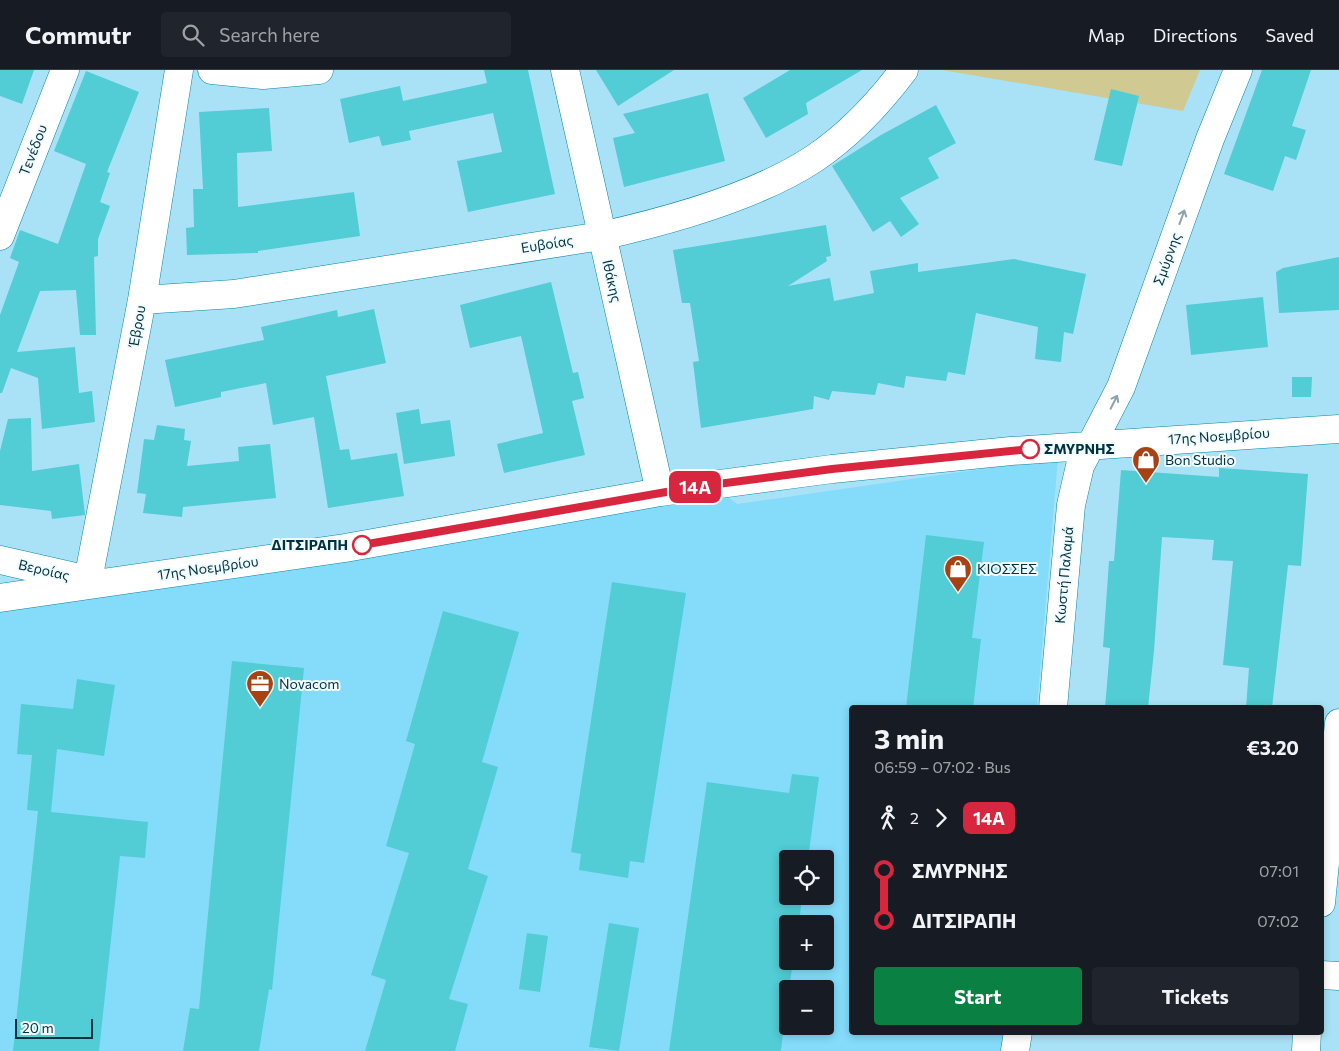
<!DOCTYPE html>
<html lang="en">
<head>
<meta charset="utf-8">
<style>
	body { margin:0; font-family:Commissioner,sans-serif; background:#20242c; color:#f1f3f6; height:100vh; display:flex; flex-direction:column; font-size:19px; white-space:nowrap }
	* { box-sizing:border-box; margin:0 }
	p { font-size:16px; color:#9ea1a6 }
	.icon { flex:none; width:28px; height:28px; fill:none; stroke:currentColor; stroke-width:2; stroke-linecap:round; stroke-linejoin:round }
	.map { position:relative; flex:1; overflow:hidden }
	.details { position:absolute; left:849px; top:635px; width:475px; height:330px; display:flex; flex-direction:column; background:#171b24; border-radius:5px; box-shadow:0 2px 8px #0003 }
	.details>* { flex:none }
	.badge { padding:0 10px; border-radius:8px; font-size:18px; line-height:32px }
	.controls { position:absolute; left:779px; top:780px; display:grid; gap:10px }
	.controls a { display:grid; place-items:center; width:55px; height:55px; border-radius:5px; background:#171b24; box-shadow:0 2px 8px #0003; font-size:25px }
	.scale { position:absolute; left:15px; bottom:12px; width:78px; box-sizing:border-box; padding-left:5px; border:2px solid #00323f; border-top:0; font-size:14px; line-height:18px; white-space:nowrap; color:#00323f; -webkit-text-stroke:4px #f1fbfe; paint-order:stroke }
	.map>.badge { position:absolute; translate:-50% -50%; box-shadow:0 0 0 2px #fff }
	.legs { display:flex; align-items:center; gap:8px; height:55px; padding:0 25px; font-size:16px }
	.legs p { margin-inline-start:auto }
	.head { display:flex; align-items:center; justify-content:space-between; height:85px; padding:0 25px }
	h1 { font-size:28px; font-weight:700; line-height:38px }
	.button { display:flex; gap:10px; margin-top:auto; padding:10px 25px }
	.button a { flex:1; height:58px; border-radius:5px; background:#0b8043; color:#fff; font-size:20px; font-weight:700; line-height:58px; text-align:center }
	.button a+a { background:#20242c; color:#f1f3f6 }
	ul { padding:0 25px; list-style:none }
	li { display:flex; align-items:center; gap:18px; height:50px; font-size:19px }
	li i { display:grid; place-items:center; width:8px; height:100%; margin:0 6px; background:currentColor }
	li i::after { content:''; width:12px; height:12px; margin:-6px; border:4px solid; border-radius:50%; background:#171b24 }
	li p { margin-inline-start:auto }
	li:first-child i { background:linear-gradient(#0000 50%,currentColor 0) }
	li:last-child i { background:linear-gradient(currentColor 50%,#0000 0) }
	header { display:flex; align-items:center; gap:30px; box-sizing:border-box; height:70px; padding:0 25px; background:#171b24; border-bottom:1px solid #363941 }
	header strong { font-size:24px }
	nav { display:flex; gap:28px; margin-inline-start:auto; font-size:18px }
	.search { width:350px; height:45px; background:#20242c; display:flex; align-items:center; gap:12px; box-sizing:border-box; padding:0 18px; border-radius:5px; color:#9ea1a6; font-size:19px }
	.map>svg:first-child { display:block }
	.built { fill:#84dcfa; fill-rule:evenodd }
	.green { fill:#d0c991 }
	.building { fill:#52ccd5 }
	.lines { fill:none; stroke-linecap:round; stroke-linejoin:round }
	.minor-casing { stroke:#0088a8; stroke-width:29 }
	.minor { stroke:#fff; stroke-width:28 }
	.oneway { stroke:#8ca3a9 }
	.line-1-casing { stroke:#fff; stroke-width:11 }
	.line-1 { stroke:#d7263d; stroke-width:8 }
	.stop-1-dot { fill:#fff; stroke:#d7263d; stroke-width:2.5 }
	.labels { text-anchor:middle; stroke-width:4; stroke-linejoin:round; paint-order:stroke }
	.street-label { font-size:14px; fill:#00323f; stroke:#f1fbfe }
	.stop-label { font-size:14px; font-weight:bold; fill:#00323f; stroke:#f1fbfe; text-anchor:start }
	.poi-label { font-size:14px; fill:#00323f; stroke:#f1fbfe; text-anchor:start }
</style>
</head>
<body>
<header>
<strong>Commutr</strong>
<div class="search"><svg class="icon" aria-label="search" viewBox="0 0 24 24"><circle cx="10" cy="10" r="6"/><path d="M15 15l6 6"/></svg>Search here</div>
<nav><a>Map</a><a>Directions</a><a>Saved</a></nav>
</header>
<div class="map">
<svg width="1339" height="981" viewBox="0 0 1339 981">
	<rect width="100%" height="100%" fill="#a9e2f7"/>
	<path class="built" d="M1058,388L1037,637L851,638V962L1005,963L1002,981H0V537L723,423L737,434ZM788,789H825V826H788ZM788,854H825V891H788ZM788,919H825V956H788Z"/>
	<path class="green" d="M942,0H1200L1183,41Z"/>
	<path class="building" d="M0,0H34L22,34L0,26Z
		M484,0H528L555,124L468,142L457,91L502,82L493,43L409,61L411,70L382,76L379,66L349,73L340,29L400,16L403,31L487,13Z
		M596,0H674L618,36Z
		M790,0H862L806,33L808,44L766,68L743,28Z
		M1262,0H1311L1292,56L1306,60L1296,90L1285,86L1273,121L1224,104Z
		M86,1L139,22L107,102L110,103L100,132L110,136L98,169V186L94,187L96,265H80L76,220L40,221L17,282L75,277L79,323L92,321L95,352L42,359L38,308L11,298L2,323H0V245L19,192L10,188L20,160L58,174L86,94L54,81Z
		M1111,19L1139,26L1122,96L1094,90Z
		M708,23L725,91L624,117L613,68L635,63L623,44Z
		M936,35L956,73L928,88L939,108L900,128L919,154L901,167L890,151L873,162L832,96L881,65Z
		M269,38L272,81L237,83L238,137L354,122L360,166L258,181V183L187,185L186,158L194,157L193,119H203L199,42Z
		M826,155L831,186L826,187L827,191L788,216L830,208L834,231L874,223L870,201L918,193V202L1014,189L1086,204L1073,264L1064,262L1061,292L1035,289L1038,257L976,243L965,305L948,302L946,311L906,306L904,318L878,313L875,325L832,321L829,330L814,326L813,339L701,358L693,292L699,291L690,233H682L673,180Z
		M1339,187V240L1279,243L1276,202L1283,198Z
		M551,212L573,303L578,302L584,328L572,331L585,385L504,403L497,374L543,363L521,266L470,278L460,235Z
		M1263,227L1268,277L1191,285L1186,235Z
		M374,239L386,293L326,306L340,380L349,379L351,390L397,383L404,426L328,438L314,347L273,355L266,313L221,322V327L175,337L165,290L264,270L261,257L337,240L338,247Z
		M1292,307H1312L1311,327H1292Z
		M419,339L421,354L450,350L455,386L404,394L396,343Z
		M31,348L32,401L79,394L85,445L52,449L51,441L0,435V381L8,349Z
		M157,355L185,359L184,370L191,371L187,396L239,391L238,377L270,374L276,428L183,437L182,447L143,443L146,424L137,423L144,369L154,370Z
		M1219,398L1308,404L1301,496L1288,495L1272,638H1246L1249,598L1223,595L1233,491L1212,490L1214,470L1162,467L1154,581L1148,638H1105L1110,578L1103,577L1109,491H1114L1121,400L1219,407Z
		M926,465L984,472L972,568L981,569L973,638H906Z
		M612,512L686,523L644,793L630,791L628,808L579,800L581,784L571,782Z
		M443,541L519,562L482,692L498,697L468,799L488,806L449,929L468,934L455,981H365L386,910L371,905L409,783L386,776L415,674L406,671Z
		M232,591L304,598L272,920L269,919L259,981H183L190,938L199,939Z
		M77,609L115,615L104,686L57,679L51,742L148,752L145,788L120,786L99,981H13L38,741L27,740L32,685L17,684L21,634L73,639Z
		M792,704L819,707L808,789H788V826H802L799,854H788V891H793L789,919H788L781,981H669L707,712L789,723Z
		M609,853L639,858L619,981L589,977Z
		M527,863L548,866L540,922L519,919Z"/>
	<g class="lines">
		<defs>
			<path id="minor" d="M212,0L263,5L319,0
				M565,0L660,422
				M0,166L65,0
				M142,230L234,224L601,166C668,151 758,126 815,88C849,65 879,33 904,0
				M0,490L88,510L142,230L179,0
				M0,528L345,478L660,422L832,399L1011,381L1339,359
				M1053,638L1071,435L1080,396L1121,317L1210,69L1238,0
				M1321,833L1339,653
				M1321,905L1339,906
				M1015,981L1018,962
				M1306,981L1307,962"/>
		</defs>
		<use href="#minor" class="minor-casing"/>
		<use href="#minor" class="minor"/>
	</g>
	<defs><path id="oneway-shaft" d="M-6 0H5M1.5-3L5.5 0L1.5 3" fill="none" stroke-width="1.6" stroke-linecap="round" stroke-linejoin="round" transform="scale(1.25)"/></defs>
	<g class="oneway">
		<use href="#oneway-shaft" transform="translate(1182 147) rotate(-70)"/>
		<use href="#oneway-shaft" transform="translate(1114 332) rotate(-63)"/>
	</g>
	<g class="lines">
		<defs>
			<path id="line-1" d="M362,475L695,417L832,399L1030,379"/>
		</defs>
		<use href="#line-1" class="line-1-casing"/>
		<use href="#line-1" class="line-1"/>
	</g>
	<defs>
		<symbol id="shop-pin" viewBox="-11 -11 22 30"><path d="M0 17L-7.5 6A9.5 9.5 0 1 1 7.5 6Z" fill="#a74212" stroke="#f1fbfe"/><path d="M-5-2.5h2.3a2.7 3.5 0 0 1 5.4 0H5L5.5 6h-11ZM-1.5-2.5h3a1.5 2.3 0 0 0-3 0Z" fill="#fff"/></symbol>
		<symbol id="office-pin" viewBox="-11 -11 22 30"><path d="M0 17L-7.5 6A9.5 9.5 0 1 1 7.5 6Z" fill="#a74212" stroke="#f1fbfe"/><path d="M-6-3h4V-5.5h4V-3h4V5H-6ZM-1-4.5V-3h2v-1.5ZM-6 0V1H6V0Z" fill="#fff"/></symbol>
	</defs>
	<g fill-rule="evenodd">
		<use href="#shop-pin" x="1130" y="374" width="32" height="43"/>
		<use href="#shop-pin" x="942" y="483" width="32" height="43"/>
		<use href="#office-pin" x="244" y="598" width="32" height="43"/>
	</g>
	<g class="stop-1-dot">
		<circle cx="1030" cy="379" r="9"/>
		<circle cx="362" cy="475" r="9"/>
	</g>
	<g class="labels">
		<g class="street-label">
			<text transform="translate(33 80) rotate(-69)" y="5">Τενέδου</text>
			<text transform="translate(547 174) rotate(-9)" y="5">Ευβοίας</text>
			<text transform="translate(1167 189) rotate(-70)" y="5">Σμύρνης</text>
			<text transform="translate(612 211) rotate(77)" y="5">Ιθάκης</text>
			<text transform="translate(137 256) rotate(-80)" y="5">Έβρου</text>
			<text transform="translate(1219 366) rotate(-4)" y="5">17ης Νοεμβρίου</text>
			<text transform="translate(208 498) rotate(-8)" y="5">17ης Νοεμβρίου</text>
			<text transform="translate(44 500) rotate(13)" y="5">Βεροίας</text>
			<text transform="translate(1064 505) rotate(-85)" y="5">Κωστή Παλαμά</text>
		</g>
		<g class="stop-label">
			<text x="1044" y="384">ΣΜΥΡΝΗΣ</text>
			<text x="348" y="480" text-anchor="end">ΔΙΤΣΙΡΑΠΗ</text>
		</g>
		<g class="poi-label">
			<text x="1165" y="395">Bon Studio</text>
			<text x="977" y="504">ΚΙΟΣΣΕΣ</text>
			<text x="279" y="619">Novacom</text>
		</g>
	</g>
</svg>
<div class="controls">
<a><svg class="icon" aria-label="locate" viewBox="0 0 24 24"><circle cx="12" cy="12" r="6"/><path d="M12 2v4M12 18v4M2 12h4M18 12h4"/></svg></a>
<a>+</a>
<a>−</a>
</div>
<div class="scale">20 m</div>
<b class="badge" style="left:695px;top:417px;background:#d7263d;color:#fff">14Α</b>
<section class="details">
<div class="head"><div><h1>3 min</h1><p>06:59 – 07:02 · Bus</p></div><b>€3.20</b></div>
<div class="legs"><svg class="icon" aria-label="walk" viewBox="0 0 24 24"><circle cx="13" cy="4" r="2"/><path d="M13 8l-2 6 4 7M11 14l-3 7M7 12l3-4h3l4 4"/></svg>2<svg class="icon" aria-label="forward" viewBox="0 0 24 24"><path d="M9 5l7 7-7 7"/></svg><b class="badge" style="background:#d7263d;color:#fff">14Α</b></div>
<ul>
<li><i style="color:#d7263d"></i><b>ΣΜΥΡΝΗΣ</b><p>07:01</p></li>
<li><i style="color:#d7263d"></i><b>ΔΙΤΣΙΡΑΠΗ</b><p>07:02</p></li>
</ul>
<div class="button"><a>Start</a><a>Tickets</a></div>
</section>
</div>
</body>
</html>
